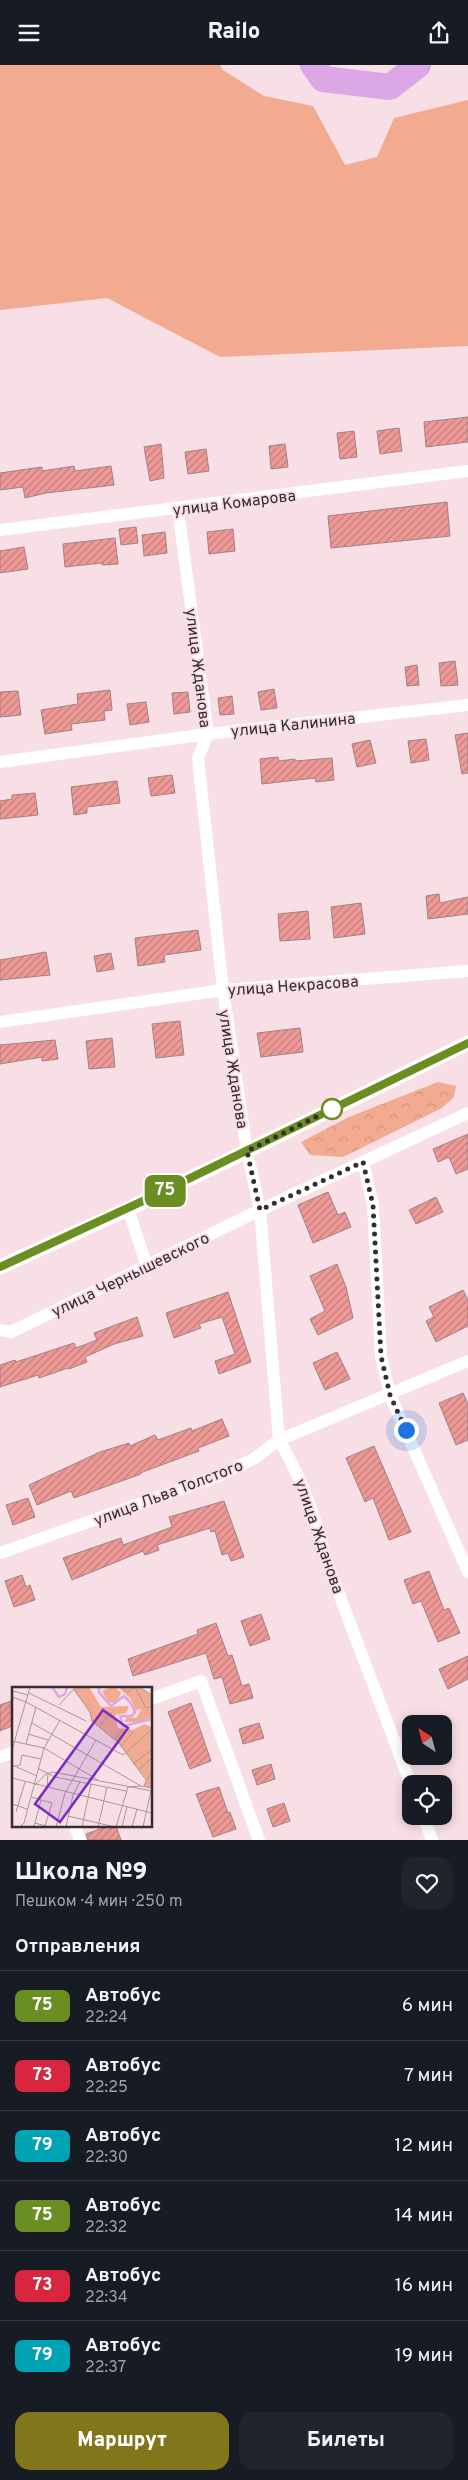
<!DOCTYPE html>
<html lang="ru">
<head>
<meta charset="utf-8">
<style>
	body { margin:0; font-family:Overpass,sans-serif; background:#20242c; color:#f1f3f6; height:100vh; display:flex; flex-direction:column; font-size:19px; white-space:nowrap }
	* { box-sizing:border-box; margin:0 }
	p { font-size:16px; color:#9ea1a6 }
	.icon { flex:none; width:28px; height:28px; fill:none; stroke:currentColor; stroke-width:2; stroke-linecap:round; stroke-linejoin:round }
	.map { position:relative; height:1775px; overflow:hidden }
	.panel { display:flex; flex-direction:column; background:#171b24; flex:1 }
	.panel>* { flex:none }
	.badge { padding:0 10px; border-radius:8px; font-size:18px; line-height:32px }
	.needle { width:32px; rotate:324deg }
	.buttons { position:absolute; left:402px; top:1650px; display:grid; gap:10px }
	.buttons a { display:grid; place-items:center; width:50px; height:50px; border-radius:10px; background:#171b24; box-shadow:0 2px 12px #0003; font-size:25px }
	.you { position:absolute; width:25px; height:25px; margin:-12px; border:4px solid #fff; border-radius:50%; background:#1a73e8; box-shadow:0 0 0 8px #1a73e833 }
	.map>.badge { position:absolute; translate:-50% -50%; box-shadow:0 0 0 2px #fff }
	h2 { padding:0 15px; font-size:19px; line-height:45px }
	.round { display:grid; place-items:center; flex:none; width:52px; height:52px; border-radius:15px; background:#20242c }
	.summary { display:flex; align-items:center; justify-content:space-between; height:85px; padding:0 15px }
	h1 { font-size:24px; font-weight:800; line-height:38px }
	.cta { display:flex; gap:10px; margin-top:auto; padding:10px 15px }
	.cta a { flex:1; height:58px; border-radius:15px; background:#817619; color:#fff; font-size:20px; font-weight:800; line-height:58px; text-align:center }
	.cta a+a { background:#20242c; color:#f1f3f6 }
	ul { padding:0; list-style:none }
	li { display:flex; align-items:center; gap:15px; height:70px; padding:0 15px; border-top:1px solid #363941 }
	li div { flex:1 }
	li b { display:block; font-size:19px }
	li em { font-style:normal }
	li .badge { min-width:55px; font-weight:700; text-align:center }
	header { display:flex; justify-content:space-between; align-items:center; height:65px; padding:0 15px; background:#171b24; font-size:22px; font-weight:800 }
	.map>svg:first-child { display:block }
	.green { fill:#f2ab90 }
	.forest { fill:url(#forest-crowns) }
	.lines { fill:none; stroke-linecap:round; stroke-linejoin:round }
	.river { stroke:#dba7e7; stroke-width:26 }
	.building { fill:url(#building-hatch); stroke:#9d8483 }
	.minor { stroke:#fff; stroke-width:12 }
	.tertiary { stroke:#fff; stroke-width:15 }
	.line-casing { stroke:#fff; stroke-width:11 }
	.line { stroke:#6b8e23; stroke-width:8 }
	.walk { stroke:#362d2f; stroke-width:5; stroke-dasharray:0 9 }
	.stop-dot { fill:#fff; stroke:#6b8e23; stroke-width:2.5 }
	.labels { text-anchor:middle; stroke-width:4; stroke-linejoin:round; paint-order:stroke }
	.street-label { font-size:16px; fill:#362d2f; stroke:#f8dee5 }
	.inset-river { fill:none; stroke:#dba7e7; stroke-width:2.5 }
	.inset-road { fill:none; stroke:#aa979c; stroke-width:1 }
	.view { fill:#7b2cbf; fill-opacity:0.15; stroke:#7b2cbf; stroke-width:2.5 }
	.inset-edge { fill:none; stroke:#362d2f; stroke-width:2.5 }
</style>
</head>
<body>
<header><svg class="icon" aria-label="menu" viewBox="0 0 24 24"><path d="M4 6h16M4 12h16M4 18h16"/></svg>Railo<svg class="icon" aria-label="share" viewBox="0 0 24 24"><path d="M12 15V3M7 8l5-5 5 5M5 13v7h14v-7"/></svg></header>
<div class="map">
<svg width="468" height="1775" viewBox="0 0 468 1775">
	<defs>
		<pattern id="forest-crowns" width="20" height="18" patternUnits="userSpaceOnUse" patternTransform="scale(1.25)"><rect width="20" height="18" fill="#f2ab90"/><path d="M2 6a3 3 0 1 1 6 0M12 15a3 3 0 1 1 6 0" fill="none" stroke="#d0937c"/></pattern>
		<pattern id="building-hatch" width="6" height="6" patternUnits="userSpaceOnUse" patternTransform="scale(1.25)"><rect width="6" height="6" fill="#ef9997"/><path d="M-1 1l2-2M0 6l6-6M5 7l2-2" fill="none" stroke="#c27d7c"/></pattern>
	</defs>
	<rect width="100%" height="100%" fill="#f8dee5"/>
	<path class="green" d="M0,0H220L223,5L264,31L313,41L345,100L377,92L394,53L468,35V281L220,292L107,233L0,245Z"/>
	<path class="forest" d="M438,1017L456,1021L454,1032L442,1043L343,1092L310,1090L301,1077L349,1052Z"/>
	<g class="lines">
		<path class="river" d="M313,0L323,14L390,22L418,0"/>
	</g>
	<path class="building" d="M468,352V377L426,382L424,357Z
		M399,363L402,386L380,389L377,366Z
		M354,366L357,392L340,394L337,368Z
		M161,379L164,413L150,416L144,382Z
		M285,379L288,402L271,404L269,381Z
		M206,384L209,406L188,409L185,387Z
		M74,401L75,406L111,401L114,420L46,428L25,433L23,422L0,425V408L42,402V406Z
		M447,437L450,471L331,483L328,451Z
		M136,462L138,478L121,480L119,464Z
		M233,464L235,486L209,489L207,467Z
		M165,467L167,488L144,491L142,470Z
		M115,473L118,499L102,500V498L65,502L63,479Z
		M24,482L28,504L0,508V486Z
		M455,596L458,620L441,621L439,598Z
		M417,600L419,620L407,621L405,602Z
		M274,624L277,643L261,645L258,627Z
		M110,625L112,645L104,646L105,655L71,659L72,665L45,669L41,645L78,639L77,629Z
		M18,626L21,650L0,652V627Z
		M188,627L190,647L174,649L172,628Z
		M232,631L234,649L220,650L218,633Z
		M146,637L149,657L130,660L127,639Z
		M468,668V708L462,709L455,670Z
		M426,674L429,695L411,698L408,676Z
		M370,675L376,698L357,702L352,679Z
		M278,692L279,696L295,694V696L332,693L334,715L316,717L315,713L262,719L260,694Z
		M172,710L175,728L151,731L148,713Z
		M117,716L120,738L87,742V748L74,750L71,722Z
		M35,728L38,750L0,754V736L12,734V730Z
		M439,829L440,838L468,832V849L428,854L426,831Z
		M361,838L365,869L334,873L331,842Z
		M308,846L310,874L280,876L278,849Z
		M198,865L201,885L164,890L165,897L138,901L135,873Z
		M46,887L50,910L0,915V895Z
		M111,888L114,904L97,907L94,891Z
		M180,956L184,990L156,993L152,959Z
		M300,963L303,987L261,992L257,968Z
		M112,973L115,1002L89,1004L86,976Z
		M55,975L58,994L42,996V992L0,999V980Z
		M468,1069V1104L456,1109L449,1092L438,1097L433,1084Z
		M328,1127L338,1150L345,1147L351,1162L313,1178L298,1140Z
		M436,1132L443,1147L416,1159L409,1145Z
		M337,1199L346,1222L353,1253L318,1270L310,1254L325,1246L310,1211Z
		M463,1225L468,1235V1261L436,1277L426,1256L434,1252L429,1242Z
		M228,1227L251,1297L219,1309L215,1296L235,1289L222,1252L199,1259L201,1263L174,1273L166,1248Z
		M137,1252L143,1271L114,1279L85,1292L87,1297L69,1304L68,1303L39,1313L38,1310L0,1322V1300L15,1295L16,1297L74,1278L76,1283L97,1275L94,1268Z
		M337,1287L350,1314L325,1325L313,1298Z
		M463,1328L468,1339V1375L456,1380L439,1338Z
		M222,1354L229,1371L198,1383L199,1386L140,1408L141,1409L74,1433L71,1426L37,1440L29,1420L100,1387L129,1378L130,1381L155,1370L158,1375L191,1363L192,1366Z
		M374,1381L411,1467L389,1475L373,1433L365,1437L346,1393Z
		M28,1433L35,1452L13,1460L6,1440Z
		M224,1436L244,1492L231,1496L228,1488L222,1490L215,1466L211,1467L210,1463L157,1480L159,1485L145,1490L143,1486L72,1515L63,1493L121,1473L123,1480L172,1462L169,1452Z
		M429,1506L444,1545L449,1543L460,1568L438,1577L421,1536L413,1539L404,1515Z
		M22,1510L26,1522L30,1520L35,1535L14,1542L5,1516Z
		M261,1549L270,1574L250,1581L241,1556Z
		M216,1558L228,1591L232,1590L242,1621L249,1619L253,1633L230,1639L222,1612L214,1614L206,1588L133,1611L128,1594L198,1569L197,1565Z
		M468,1591V1614L448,1624L439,1604Z
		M14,1635V1660L0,1666V1640Z
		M191,1638L211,1696L190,1704L168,1647Z
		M259,1658L264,1673L243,1679L239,1664Z
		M271,1699L275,1714L257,1720L252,1705Z
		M219,1722L228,1748L230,1747L236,1764L213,1772L196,1729Z
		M284,1738L290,1756L273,1762L267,1744Z
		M108,1761H116L121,1775H88L86,1769Z"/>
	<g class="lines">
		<path class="minor" d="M178,444L208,669L198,693L223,925L247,1086L260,1145L279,1375C301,1412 315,1447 324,1489L411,1720
			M0,465L468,406
			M0,697L208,669L468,640
			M0,957L223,925L468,906
			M363,1097L373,1140L381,1291L390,1330L468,1507
			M128,1144L147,1201
			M0,1265L11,1267L260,1145L468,1048
			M0,1488L221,1410L255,1393L279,1375L468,1296
			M151,1634L201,1616L259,1775
			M0,1692L14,1687
			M423,1751L432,1775
			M75,1761L80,1775"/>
		<path class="tertiary" d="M0,1202L128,1144L468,978"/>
	</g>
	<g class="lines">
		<defs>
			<path id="line" d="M0,1202L145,1135L468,978"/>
		</defs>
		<use href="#line" class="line-casing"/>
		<use href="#line" class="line"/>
		<path class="walk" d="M332,1044L247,1086L260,1145L363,1097L373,1140L381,1291L390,1330L406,1365"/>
	</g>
	<circle class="stop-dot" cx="332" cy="1044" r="10"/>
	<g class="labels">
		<g class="street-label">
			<text transform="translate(234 437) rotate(-7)" y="6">улица Комарова</text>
			<text transform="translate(199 603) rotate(83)" y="6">улица Жданова</text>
			<text transform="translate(293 659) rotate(-6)" y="6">улица Калинина</text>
			<text transform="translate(293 920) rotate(-4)" y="6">улица Некрасова</text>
			<text transform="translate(234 1004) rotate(81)" y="6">улица Жданова</text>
			<text transform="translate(130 1209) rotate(-26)" y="6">улица Чернышевского</text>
			<text transform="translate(168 1427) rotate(-21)" y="6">улица Льва Толстого</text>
			<text transform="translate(320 1471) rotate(71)" y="6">улица Жданова</text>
		</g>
	</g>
	<g transform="translate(12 1622)">
		<rect width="140" height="140" fill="#f8dee5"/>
		<path d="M64,0H77L89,20L117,19L114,26L103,28L106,41L121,43L132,37L140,40V101L132,99L134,92L106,56L79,34L78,26L61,2ZM100,0H127L140,8V30L127,35H112L115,30L124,31L130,22L123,23L119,12L107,1L104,2L109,5L105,15L97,16L90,4Z" fill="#f2ab90"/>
		<path class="inset-river" d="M40,0L47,10L53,7L55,0M87,0V5L99,19L112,9L118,15L123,25L120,29H108L111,39L140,32"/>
		<path class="inset-road" d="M108,0L116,5L123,0M123,0L134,21L140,19M127,0L140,8M17,6L74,34M0,8L1,4L16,8M0,10L14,15L111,68L140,42M47,18L62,2L78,25L80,34L107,56L134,93M20,36L129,99L140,101M88,38L101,24M16,47L36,53M102,53L112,41M0,54L32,61L86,93M14,57L24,20M109,59L122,44M0,63L18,0M121,77L139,63M0,78L25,89M3,79L8,78L10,68L29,72M27,82L43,90L114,104M126,83L140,71M0,91L140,126M23,98L34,87L41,85L140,104M132,99L140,83M35,102L36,86M19,110L40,116L33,139M0,117L15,122M4,125L13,95M56,129L103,140M23,136L29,113M8,140L12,136L32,61L48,33M21,140L23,136L37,140M44,140L53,106L84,53M54,140L61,108L68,95M70,140L79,97M86,140L95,100M104,140L116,100L129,99M110,140L115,120M120,140L125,122M131,140L139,104"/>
		<path class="view" d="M91,23L116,41L48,135L23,117Z"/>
		<rect width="140" height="140" class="inset-edge"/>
	</g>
</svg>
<div class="buttons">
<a><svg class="needle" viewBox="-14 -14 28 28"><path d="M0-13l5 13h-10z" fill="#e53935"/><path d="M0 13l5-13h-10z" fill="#9ea1a6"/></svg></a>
<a><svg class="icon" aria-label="locate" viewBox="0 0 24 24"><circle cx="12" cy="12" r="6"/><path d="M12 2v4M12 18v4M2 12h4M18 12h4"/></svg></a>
</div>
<div class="you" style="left:406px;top:1365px"></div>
<b class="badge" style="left:165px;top:1126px;background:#6b8e23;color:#fff">75</b>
</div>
<section class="panel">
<div class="summary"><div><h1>Школа №9</h1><p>Пешком · 4 мин · 250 m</p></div><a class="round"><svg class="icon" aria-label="heart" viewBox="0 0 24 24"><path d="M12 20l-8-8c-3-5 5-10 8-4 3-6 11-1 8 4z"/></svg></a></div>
<h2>Отправления</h2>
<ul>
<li><span class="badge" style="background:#6b8e23;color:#fff">75</span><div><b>Автобус</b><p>22:24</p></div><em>6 мин</em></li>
<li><span class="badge" style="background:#d7263d;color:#fff">73</span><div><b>Автобус</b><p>22:25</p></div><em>7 мин</em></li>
<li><span class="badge" style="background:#00a3b4;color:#fff">79</span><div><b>Автобус</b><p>22:30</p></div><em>12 мин</em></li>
<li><span class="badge" style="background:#6b8e23;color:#fff">75</span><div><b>Автобус</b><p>22:32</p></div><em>14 мин</em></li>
<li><span class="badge" style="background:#d7263d;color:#fff">73</span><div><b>Автобус</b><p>22:34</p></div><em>16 мин</em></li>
<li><span class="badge" style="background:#00a3b4;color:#fff">79</span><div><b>Автобус</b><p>22:37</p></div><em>19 мин</em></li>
</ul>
<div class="cta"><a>Маршрут</a><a>Билеты</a></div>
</section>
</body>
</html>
